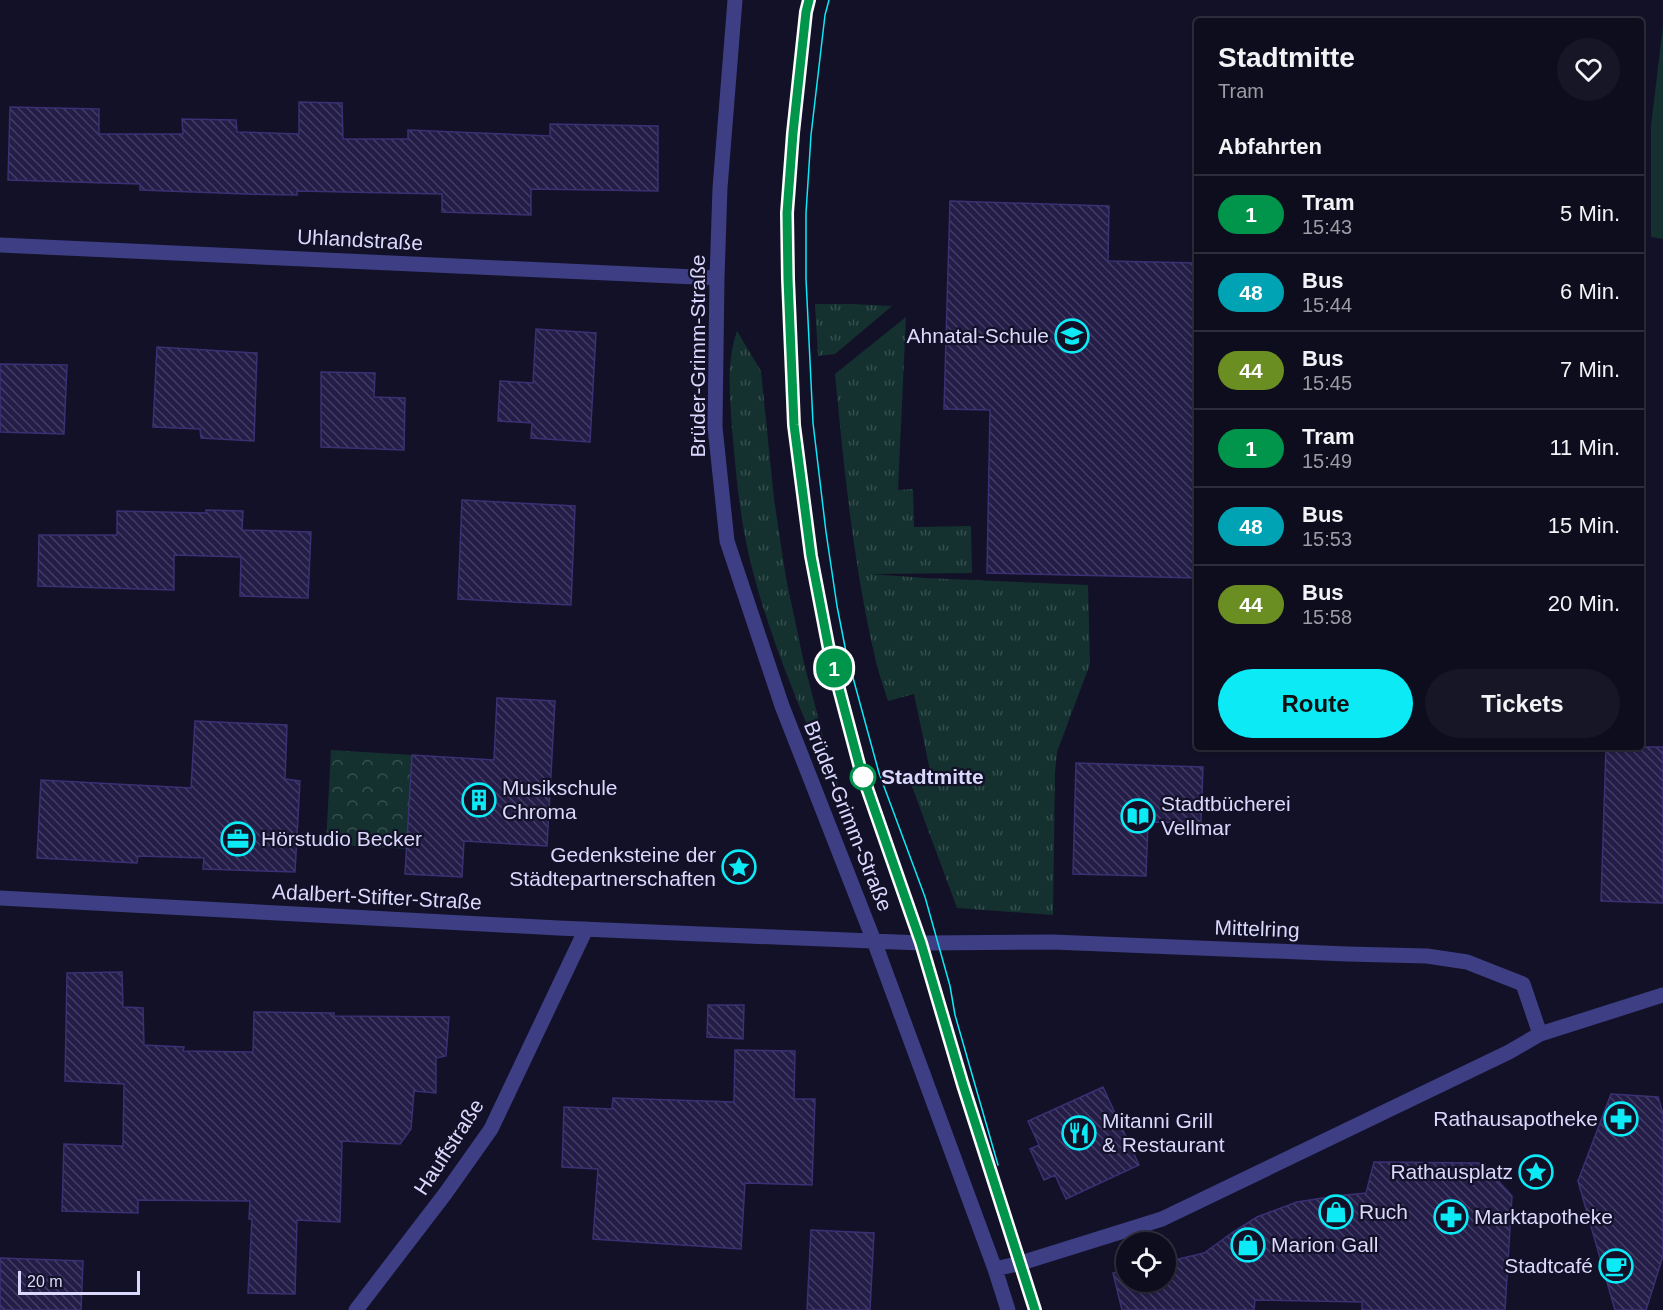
<!DOCTYPE html>
<html lang="de">
<head>
<meta charset="utf-8">
<style>
	body { margin:0; font-family:Helvetica,sans-serif; background:#171626; color:#f1f3f6; height:100vh; display:flex; flex-direction:column; font-size:22px; white-space:nowrap }
	* { box-sizing:border-box; margin:0 }
	p { font-size:20px; color:#9b9ca4 }
	.icon { flex:none; width:33px; height:33px; fill:none; stroke:currentColor; stroke-width:2; stroke-linecap:round; stroke-linejoin:round }
	.map { position:relative; flex:1; overflow:hidden }
	.details { position:absolute; left:1194px; top:18px; width:450px; height:732px; display:flex; flex-direction:column; background:#0e0d1d; border-radius:6px; box-shadow:0 2px 4px #0004,0 0 0 2px #2e2d3b }
	.details>* { flex:none }
	.badge { padding:0 12px; border-radius:20px; font-size:21px; line-height:39px }
	.controls { position:absolute; left:1116px; top:1232px; display:grid; gap:12px }
	.controls a { display:grid; place-items:center; width:60px; height:60px; border-radius:50%; background:#0e0d1d; box-shadow:0 2px 4px #0004,0 0 0 2px #2e2d3b; font-size:30px }
	.scale { position:absolute; left:18px; bottom:15px; width:122px; box-sizing:border-box; padding-left:6px; border:3px solid #dbd8fe; border-top:0; font-size:16px; line-height:21px; white-space:nowrap; color:#dbd8fe; -webkit-text-stroke:4px #131127; paint-order:stroke }
	.map>.badge { position:absolute; translate:-50% -50%; box-shadow:0 0 0 3px #fff }
	h2 { padding:0 24px; font-size:22px; line-height:54px }
	.round { display:grid; place-items:center; flex:none; width:63px; height:63px; border-radius:32px; background:#171626 }
	.overview { display:flex; align-items:center; justify-content:space-between; height:102px; padding:0 24px }
	h1 { font-size:28px; font-weight:800; line-height:45px }
	.button { display:flex; gap:12px; margin-top:auto; padding:12px 24px }
	.button a { flex:1; height:69px; border-radius:36px; background:#0ceaf6; color:#111; font-size:24px; font-weight:800; line-height:69px; text-align:center }
	.button a+a { background:#171626; color:#f1f3f6 }
	ul { padding:0; list-style:none }
	li { display:flex; align-items:center; gap:18px; height:78px; padding:0 24px; border-top:2px solid #2e2d3b }
	li div { flex:1 }
	li b { display:block; font-size:22px }
	li em { font-style:normal }
	li .badge { min-width:66px; font-weight:700; text-align:center }
	.map>svg:first-child { display:block }
	.grass { fill:url(#grass-tufts) }
	.forest { fill:url(#forest-crowns) }
	.garden { fill:#14312f }
	.building { fill:url(#building-back-hatch); stroke:#3a3073; stroke-width:1.5 }
	.lines { fill:none; stroke-linecap:round; stroke-linejoin:round }
	.minor { stroke:#3d3e84; stroke-width:15 }
	.tram { stroke:#0ceaf6; stroke-width:1.5 }
	.line-casing { stroke:#fff; stroke-width:14 }
	.line { stroke:#00954b; stroke-width:9 }
	.stop-dot { fill:#fff; stroke:#00954b; stroke-width:3 }
	.labels { text-anchor:middle; stroke-width:4.5; stroke-linejoin:round; paint-order:stroke }
	.street-label { font-size:21px; fill:#dbd8fe; stroke:#131127 }
	.poi-label { font-size:21px; fill:#dbd8fe; stroke:#131127; text-anchor:start }
	.stop-label { font-size:21px; font-weight:bold; fill:#dbd8fe; stroke:#131127; text-anchor:start }
</style>
</head>
<body>
<div class="map">
<svg width="1663" height="1310" viewBox="0 0 1663 1310">
	<defs>
		<pattern id="grass-tufts" width="24" height="20" patternUnits="userSpaceOnUse" patternTransform="scale(1.5)"><rect width="24" height="20" fill="#14312f"/><path d="M3 7l-1-3M5 7V3M7 7l1-3M15 17l-1-3M17 17v-4M19 17l1-3" fill="none" stroke="#364e4e"/></pattern>
		<pattern id="forest-crowns" width="20" height="18" patternUnits="userSpaceOnUse" patternTransform="scale(1.5)"><rect width="20" height="18" fill="#14312f"/><path d="M2 6a3 3 0 1 1 6 0M12 15a3 3 0 1 1 6 0" fill="none" stroke="#364e4e"/></pattern>
		<pattern id="building-back-hatch" width="6" height="6" patternUnits="userSpaceOnUse" patternTransform="scale(1.5)"><rect width="6" height="6" fill="#241d48"/><path d="M-1 5l2 2M0 0l6 6M5-1l2 2" fill="none" stroke="#433d63"/></pattern>
	</defs>
	<rect width="100%" height="100%" fill="#131127"/>
	<path class="grass" d="M815,304H851L892,306L835,354L818,356Z
		M906,317L898,490L913,489L914,527L971,526L972,573L869,574L926,578L1088,585L1090,664L1057,752L1055,772L1053,915L957,908L910,781L932,780L914,694L888,701C883,685 877,669 874,653C853,561 844,468 835,374Z
		M737,331L761,371L774,499L786,578L804,663L825,744L839,788L834,790C804,717 770,641 751,564C740,521 736,474 732,429C730,396 726,363 737,331Z"/>
	<path class="forest" d="M331,750L412,755L407,849L326,844Z"/>
	<path class="garden" d="M1663,25V239L1651,237V126Z"/>
	<path class="building" d="M299,102L342,103L343,139H408V130L550,136V124L658,126V191L531,189V215L442,212V194L297,191V195L247,194L140,190V184L8,180L10,107L99,109V134H183L182,119L236,120L237,132L299,134Z
		M950,201L1109,206L1108,261L1197,263V578L987,573L990,410L944,409Z
		M536,329L596,333L590,442L531,438L532,423L498,421L500,381L533,383Z
		M157,347L257,353L254,441L201,438L200,429L153,427Z
		M0,364L67,365L64,434L0,432Z
		M321,372L375,373L374,397L405,398L404,450L321,447Z
		M462,500L575,506L571,605L458,599Z
		M206,510L243,511L242,530L311,532L308,598L240,596L241,557L174,555V590L38,586L39,535H117V511L206,513Z
		M497,698L555,701L547,846L464,841L462,877L405,874L412,755L494,760Z
		M195,721L287,725L285,779L300,781L295,872L203,869L204,858L138,856L137,863L37,858L41,780L191,788Z
		M1606,747H1663V903L1601,901Z
		M1076,763L1203,767L1201,823L1148,822L1146,876L1073,874Z
		M122,972L123,1007L143,1008L144,1045L184,1047L183,1051L253,1052L254,1012L334,1013V1016L449,1017L446,1056L436,1058V1093L414,1091L411,1129L400,1144L342,1141L340,1222L297,1220L295,1294L248,1293L252,1219H249L250,1201L138,1200V1213L62,1211L64,1144L123,1146L124,1084L65,1081L67,973Z
		M708,1005H744L743,1039L707,1037Z
		M735,1050L795,1051L794,1099H815L812,1185L745,1183L741,1249L593,1239L598,1169L562,1167L564,1107L612,1109L613,1098L734,1102Z
		M1103,1087L1139,1165L1066,1199L1055,1175L1044,1180L1030,1149L1039,1145L1028,1121Z
		M1611,1094L1658,1097L1663,1114V1256L1646,1310H1615L1578,1181Z
		M1374,1162L1482,1163L1512,1196L1505,1310H1362V1302L1255,1300L1254,1310H1122L1113,1273L1126,1270V1281H1166V1262L1204,1253L1233,1232L1257,1217L1297,1202L1336,1196L1366,1193Z
		M811,1230L874,1233L870,1310H807Z
		M0,1258L83,1261L81,1310H0Z"/>
	<g class="lines">
		<path class="minor" d="M735,0L720,188L717,278L715,427L727,541L782,706L874,941L995,1269L1008,1310
			M0,245L717,278
			M0,898L558,928L724,935L921,943L1053,942L1347,954L1427,956L1467,962L1523,984L1540,1034
			M995,1269L1021,1263L1162,1219L1509,1052L1540,1034L1663,995
			M356,1310L445,1194L491,1129L586,929"/>
		<path class="tram" d="M809,0L806,12L793,133L787,213L788,279L792,382L794,425L807,535L823,621L838,688L860,768L921,943L972,1115L1035,1310
			M829,0L825,15L811,135L806,213V279L813,423L826,532L837,606L846,652L879,773L925,897L950,986L955,1015L998,1165"/>
	</g>
	<g class="lines">
		<defs>
			<path id="line" d="M809,0L806,12L793,133L787,213L788,279L794,425L811,556L830,655L860,768L921,943L963,1085L1035,1310"/>
		</defs>
		<use href="#line" class="line-casing"/>
		<use href="#line" class="line"/>
	</g>
	<defs>
		<symbol id="school-ring" viewBox="-11 -11 22 22"><circle r="9.5" fill="#131127" stroke="#0ceaf6" stroke-width="1.5"/><path d="M0-5L7-2L0 1L-7-2ZM-4 1L0 2.5L4 1V4Q0 6-4 4Z" fill="#0ceaf6"/></symbol>
		<symbol id="building-ring" viewBox="-11 -11 22 22"><circle r="9.5" fill="#131127" stroke="#0ceaf6" stroke-width="1.5"/><path d="M-4-6H4V6H1V3H-1V6H-4ZM-2.5-4.3h1.7v1.8h-1.7ZM.8-4.3h1.7v1.8H.8ZM-2.5-1h1.7V.8h-1.7ZM.8-1h1.7V.8H.8Z" fill="#0ceaf6"/></symbol>
		<symbol id="library-ring" viewBox="-11 -11 22 22"><circle r="9.5" fill="#131127" stroke="#0ceaf6" stroke-width="1.5"/><path d="M-6-4Q-3-5.5-.7-3.5V5Q-3 3-6 4ZM6-4Q3-5.5 .7-3.5V5Q3 3 6 4Z" fill="#0ceaf6"/></symbol>
		<symbol id="office-ring" viewBox="-11 -11 22 22"><circle r="9.5" fill="#131127" stroke="#0ceaf6" stroke-width="1.5"/><path d="M-6-3h4V-5.5h4V-3h4V5H-6ZM-1-4.5V-3h2v-1.5ZM-6 0V1H6V0Z" fill="#0ceaf6"/></symbol>
		<symbol id="sight-ring" viewBox="-11 -11 22 22"><circle r="9.5" fill="#131127" stroke="#0ceaf6" stroke-width="1.5"/><path d="M0-6L1.8-2.2L6-1.7L2.9 1.2L3.7 5.4L0 3.3L-3.7 5.4L-2.9 1.2L-6-1.7L-1.8-2.2Z" fill="#0ceaf6"/></symbol>
		<symbol id="pharmacy-ring" viewBox="-11 -11 22 22"><circle r="9.5" fill="#131127" stroke="#0ceaf6" stroke-width="1.5"/><path d="M-2-6h4v4h4v4h-4v4h-4v-4h-4v-4h4Z" fill="#0ceaf6"/></symbol>
		<symbol id="restaurant-ring" viewBox="-11 -11 22 22"><circle r="9.5" fill="#131127" stroke="#0ceaf6" stroke-width="1.5"/><path d="M-5-6h1v4h1v-4h1v4h1v-4h1v5L-1.5 .5V6h-2V.5L-5-1ZM5-6V6H3V1.5H1.5Q1.5-4 5-6Z" fill="#0ceaf6"/></symbol>
		<symbol id="shop-ring" viewBox="-11 -11 22 22"><circle r="9.5" fill="#131127" stroke="#0ceaf6" stroke-width="1.5"/><path d="M-5-2.5h2.3a2.7 3.5 0 0 1 5.4 0H5L5.5 6h-11ZM-1.5-2.5h3a1.5 2.3 0 0 0-3 0Z" fill="#0ceaf6"/></symbol>
		<symbol id="cafe-ring" viewBox="-11 -11 22 22"><circle r="9.5" fill="#131127" stroke="#0ceaf6" stroke-width="1.5"/><path d="M-5.5-4.5H6V0H3Q3 3.5 0 3.5H-2.5Q-5.5 3.5-5.5 0ZM3-3.2v2h1.7v-2ZM-6 4.5H4V6H-6Z" fill="#0ceaf6"/></symbol>
	</defs>
	<g fill-rule="evenodd">
		<use href="#school-ring" x="1053" y="317" width="38" height="38"/>
		<use href="#building-ring" x="460" y="781" width="38" height="38"/>
		<use href="#library-ring" x="1119" y="797" width="38" height="38"/>
		<use href="#office-ring" x="219" y="820" width="38" height="38"/>
		<use href="#sight-ring" x="720" y="848" width="38" height="38"/>
		<use href="#pharmacy-ring" x="1602" y="1100" width="38" height="38"/>
		<use href="#restaurant-ring" x="1060" y="1114" width="38" height="38"/>
		<use href="#sight-ring" x="1517" y="1153" width="38" height="38"/>
		<use href="#shop-ring" x="1317" y="1193" width="38" height="38"/>
		<use href="#pharmacy-ring" x="1432" y="1198" width="38" height="38"/>
		<use href="#shop-ring" x="1229" y="1226" width="38" height="38"/>
		<use href="#cafe-ring" x="1597" y="1247" width="38" height="38"/>
	</g>
	<circle class="stop-dot" cx="863" cy="777" r="12"/>
	<g class="labels">
		<g class="street-label">
			<text transform="translate(360 240) rotate(3)" y="7">Uhlandstraße</text>
			<text transform="translate(698 356) rotate(-90)" y="7">Brüder-Grimm-Straße</text>
			<text transform="translate(848 816) rotate(68)" y="7">Brüder-Grimm-Straße</text>
			<text transform="translate(377 897) rotate(3)" y="7">Adalbert-Stifter-Straße</text>
			<text transform="translate(1257 929) rotate(2)" y="7">Mittelring</text>
			<text transform="translate(449 1147) rotate(-57)" y="7">Hauffstraße</text>
		</g>
		<g class="poi-label">
			<text x="1049" y="343" text-anchor="end">Ahnatal-Schule</text>
			<text x="502" y="795">Musikschule<tspan x="502" dy="24">Chroma</tspan></text>
			<text x="1161" y="811">Stadtbücherei<tspan x="1161" dy="24">Vellmar</tspan></text>
			<text x="261" y="846">Hörstudio Becker</text>
			<text x="716" y="862" text-anchor="end">Gedenksteine der<tspan x="716" dy="24">Städtepartnerschaften</tspan></text>
			<text x="1598" y="1126" text-anchor="end">Rathausapotheke</text>
			<text x="1102" y="1128">Mitanni Grill<tspan x="1102" dy="24">&amp; Restaurant</tspan></text>
			<text x="1513" y="1179" text-anchor="end">Rathausplatz</text>
			<text x="1359" y="1219">Ruch</text>
			<text x="1474" y="1224">Marktapotheke</text>
			<text x="1271" y="1252">Marion Gall</text>
			<text x="1593" y="1273" text-anchor="end">Stadtcafé</text>
		</g>
		<g class="stop-label">
			<text x="881" y="784">Stadtmitte</text>
		</g>
	</g>
</svg>
<div class="controls">
<a><svg class="icon" aria-label="locate" viewBox="0 0 24 24"><circle cx="12" cy="12" r="6"/><path d="M12 2v4M12 18v4M2 12h4M18 12h4"/></svg></a>
</div>
<div class="scale">20 m</div>
<b class="badge" style="left:834px;top:668px;background:#00954b;color:#fff">1</b>
<section class="details">
<div class="overview"><div><h1>Stadtmitte</h1><p>Tram</p></div><a class="round"><svg class="icon" aria-label="heart" viewBox="0 0 24 24"><path d="M12 20l-8-8c-3-5 5-10 8-4 3-6 11-1 8 4z"/></svg></a></div>
<h2>Abfahrten</h2>
<ul>
<li><span class="badge" style="background:#00954b;color:#fff">1</span><div><b>Tram</b><p>15:43</p></div><em>5 Min.</em></li>
<li><span class="badge" style="background:#00a3b4;color:#fff">48</span><div><b>Bus</b><p>15:44</p></div><em>6 Min.</em></li>
<li><span class="badge" style="background:#6b8e23;color:#fff">44</span><div><b>Bus</b><p>15:45</p></div><em>7 Min.</em></li>
<li><span class="badge" style="background:#00954b;color:#fff">1</span><div><b>Tram</b><p>15:49</p></div><em>11 Min.</em></li>
<li><span class="badge" style="background:#00a3b4;color:#fff">48</span><div><b>Bus</b><p>15:53</p></div><em>15 Min.</em></li>
<li><span class="badge" style="background:#6b8e23;color:#fff">44</span><div><b>Bus</b><p>15:58</p></div><em>20 Min.</em></li>
</ul>
<div class="button"><a>Route</a><a>Tickets</a></div>
</section>
</div>
</body>
</html>
